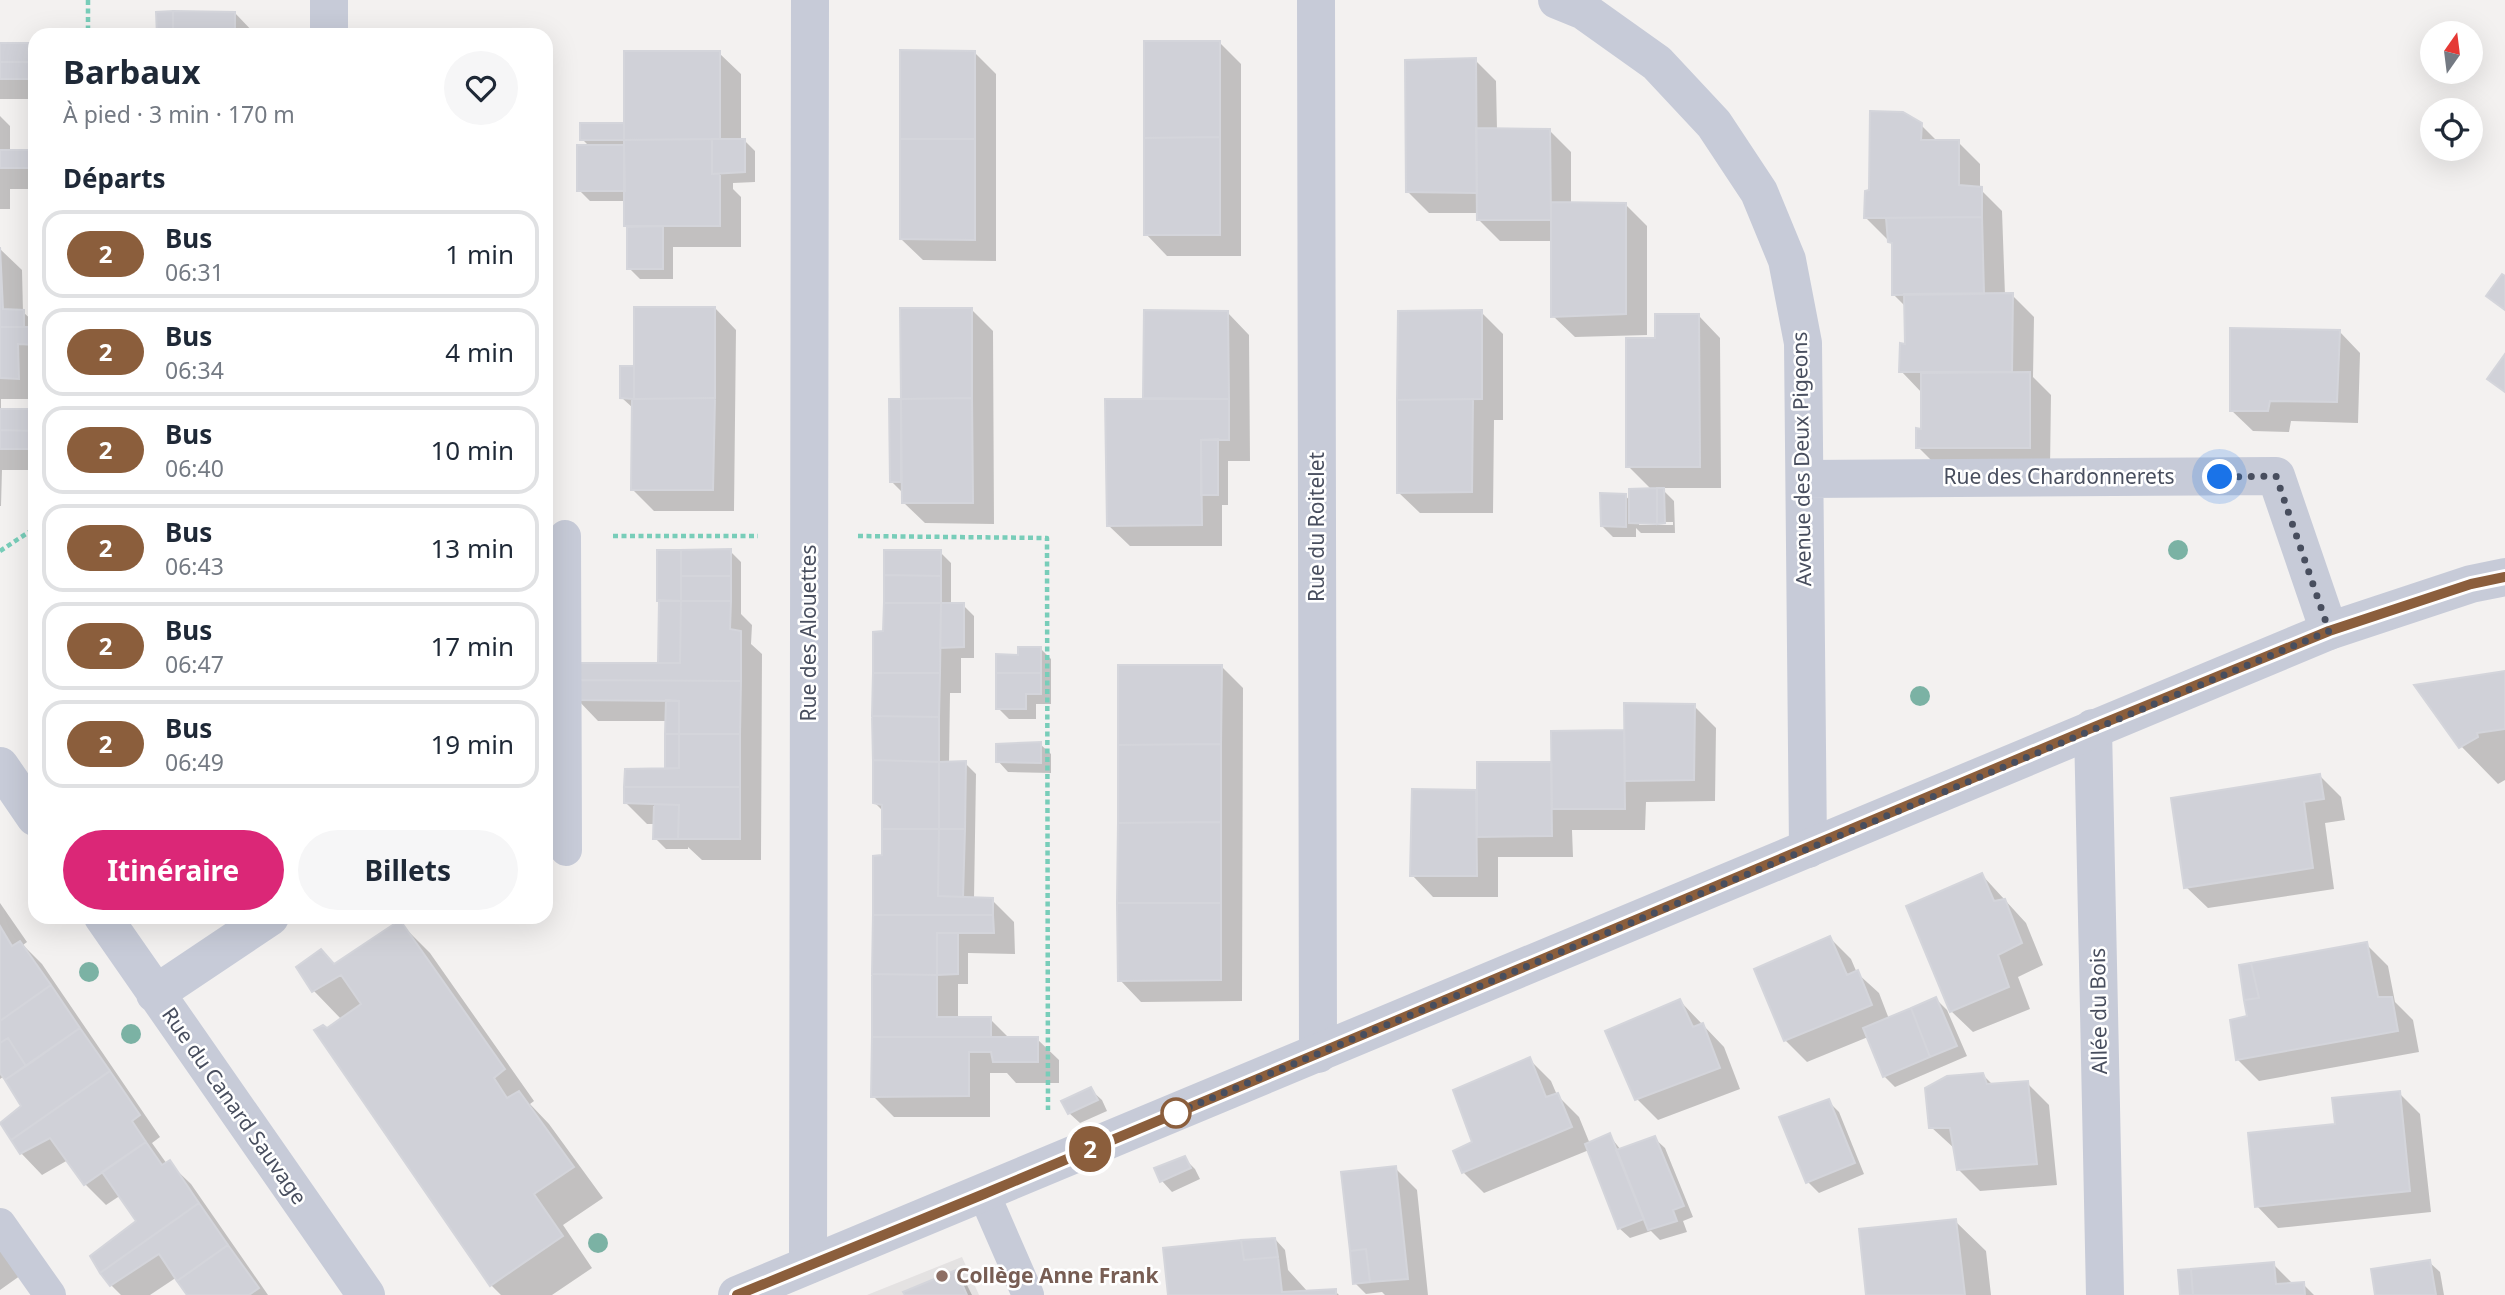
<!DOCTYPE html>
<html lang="fr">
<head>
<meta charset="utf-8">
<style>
	body { margin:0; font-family:"Noto Sans",sans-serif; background:#f6f6f7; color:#1f2937; height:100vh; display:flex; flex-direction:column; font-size:26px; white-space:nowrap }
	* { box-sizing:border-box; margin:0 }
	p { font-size:23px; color:#747a83 }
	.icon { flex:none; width:38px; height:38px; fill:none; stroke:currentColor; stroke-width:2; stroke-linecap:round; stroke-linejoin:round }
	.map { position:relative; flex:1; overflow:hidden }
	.drawer { position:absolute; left:28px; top:28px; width:525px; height:896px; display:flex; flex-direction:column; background:#fff; border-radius:21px; box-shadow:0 7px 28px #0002 }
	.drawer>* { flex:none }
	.badge { padding:0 14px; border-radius:23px; font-size:24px; line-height:46px }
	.needle { width:46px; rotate:14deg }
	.controls { position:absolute; left:2420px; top:21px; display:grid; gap:14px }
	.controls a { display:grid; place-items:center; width:63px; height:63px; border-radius:50%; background:#fff; box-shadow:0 7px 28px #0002; font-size:35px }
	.you { position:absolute; width:35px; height:35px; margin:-18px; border:5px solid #fff; border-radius:50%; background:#1a73e8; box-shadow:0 0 0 10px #1a73e833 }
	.map>.badge { position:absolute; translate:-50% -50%; box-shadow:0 0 0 4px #fff }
	h2 { padding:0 35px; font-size:26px; line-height:63px }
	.round { display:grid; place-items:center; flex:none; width:74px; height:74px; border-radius:37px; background:#f6f6f7 }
	.head { display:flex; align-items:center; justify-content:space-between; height:119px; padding:0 35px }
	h1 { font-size:33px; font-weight:700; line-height:52px }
	.button { display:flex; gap:14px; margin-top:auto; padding:14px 35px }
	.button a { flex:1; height:80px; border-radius:42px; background:#db2777; color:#fff; font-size:28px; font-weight:700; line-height:80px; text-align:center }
	.button a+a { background:#f6f6f7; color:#1f2937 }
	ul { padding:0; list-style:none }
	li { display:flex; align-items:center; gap:21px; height:88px; margin:0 14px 10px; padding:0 21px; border:4px solid #e0e1e3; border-radius:21px }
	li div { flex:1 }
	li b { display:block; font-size:26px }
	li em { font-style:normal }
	li .badge { min-width:77px; font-weight:700; text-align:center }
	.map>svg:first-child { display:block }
	.education { fill:#e4e2e2 }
	.shadow { fill:#0003; fill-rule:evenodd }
	.building { fill:#d0d1d8; stroke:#d4d5db; stroke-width:2 }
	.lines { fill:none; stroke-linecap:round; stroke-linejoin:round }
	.path { stroke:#78cdb9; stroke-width:4.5; stroke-dasharray:5 3.5; stroke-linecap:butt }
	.service { stroke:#c7cbd8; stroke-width:32 }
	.minor { stroke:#c7cbd8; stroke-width:38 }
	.tertiary { stroke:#c7cbd8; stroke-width:38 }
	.tree { fill:#7bb2a4 }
	.line-casing { stroke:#fff; stroke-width:16 }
	.line { stroke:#8b5e3c; stroke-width:10 }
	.walk { stroke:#484e5e; stroke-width:7; stroke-dasharray:0 12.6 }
	.stop-dot { fill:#fff; stroke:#8b5e3c; stroke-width:3.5 }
	.education-dot { fill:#8d6e63; stroke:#fff; stroke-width:2.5 }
	.labels { text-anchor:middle; stroke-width:5; stroke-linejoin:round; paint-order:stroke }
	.street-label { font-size:21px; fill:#484e5e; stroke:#fff }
	.education-label { font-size:21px; font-weight:bold; fill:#785e54; stroke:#fff; text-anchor:start }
</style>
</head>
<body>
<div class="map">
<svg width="2505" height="1295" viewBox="0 0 2505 1295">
	<rect width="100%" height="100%" fill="#f3f1f0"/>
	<path class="education" d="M962,1257L979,1295H867Z"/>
	<path class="shadow" d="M235,13L256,35H158Z
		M1219,42L1241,64V256H1167L1146,234Z
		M0,45H33L35,48V99H0Z
		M974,52L996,74V261L923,260L901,239Z
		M719,53L741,74V140H744L755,151V182L733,183V189L741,197V247H673V279H640L629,268L626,201H590L579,190L590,147L582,139L626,124Z
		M1475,60L1496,81L1497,130L1550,131L1571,152V204L1626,205L1647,226V335L1575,337L1553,316V241H1500L1478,219V213H1429L1407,191Z
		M0,116L10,126V152L35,153V189H10V209H0Z
		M1921,125L1938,142H1958L1980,164V189L2002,211L2005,295H2012L2034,317L2033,377L2051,395L2050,469L1939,468L1918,447L1923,431V394L1901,371L1907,345L1906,307L1893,294L1894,246L1865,217L1871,192Z
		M0,249L22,270L23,312L35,323V399H1V410L35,411V470H2L1,506H0Z
		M715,308L736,330L734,511H654L633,490V408L622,398L635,367Z
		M971,309L993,331L994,524L925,523L903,502L902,492L891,481L900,401L903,403Z
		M1145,312L1228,313L1249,335L1250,461H1228V505H1222V546H1130L1108,525L1145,400Z
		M1481,312L1503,334V420H1494L1493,513H1420L1398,492Z
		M1699,316L1720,338L1721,488H1661L1674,501L1675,533H1641L1636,528V537H1613L1602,526L1625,495L1630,501L1652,490L1628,466L1657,340ZM1639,522H1673V525H1639Z
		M2339,331L2360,353L2358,423L2291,421L2289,432L2253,431L2231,410Z
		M730,551L741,562V614L752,625L751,644L762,654L761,860H702L688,847V849H666L655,838V824H647L626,803L667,770V721H598L577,699L663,665Z
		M940,552L951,563V605H963L974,616V658H961V693H950L949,763H965L976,774L974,899L992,900L1014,922L1015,954L968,953V984H958V1019H990L1010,1039H1037L1059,1060V1083H1016L1007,1073H990V1117H894L873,1096L884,812L874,802L885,633Z
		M1040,648L1051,659V704H1036V719H1009L998,708L1019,657Z
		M1221,666L1243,688L1242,1001L1141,1002L1120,980Z
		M2505,672V780L2498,784L2461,746Z
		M1694,706L1716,728L1715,801L1646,802L1645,830H1572L1573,857H1498V897H1433L1412,875L1414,791L1478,792L1479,764H1553V732H1626Z
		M1040,744L1051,754V773L1008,772L998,761Z
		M2320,776L2341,797L2345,820L2325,823L2334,889L2208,908L2186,887Z
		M546,795L549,798L547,861H546Z
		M1982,875L2026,923L2043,965L2018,977L2030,1009L1973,1032L1951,1011Z
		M0,903L27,942L23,945L42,964L160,1137L152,1143L167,1164L169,1163L191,1184L268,1295H189L177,1277L150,1295H121L111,1285L139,1222L121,1195L106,1205L85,1184L68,1160L42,1175L21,1153L23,1107L4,1076L0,1079Z
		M399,922L430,953L534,1101L530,1104L549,1124L603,1198L563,1225L592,1268L552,1295H501L491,1285L327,1030L342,1020L314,991L298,968L321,951L335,965Z
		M1830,938L1851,959L1857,973L1879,993L1889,1019L1936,999L1947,1010L1967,1056L1895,1087L1884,1076L1868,1037L1807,1062L1785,1040L1756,970Z
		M2366,944L2388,966L2395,1002L2413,1020L2419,1052L2259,1081L2237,1059L2249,1018Z
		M1680,1001L1724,1047L1740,1089L1658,1120L1637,1099Z
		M1529,1059L1551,1081L1557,1095L1579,1117L1590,1144L1609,1135L1621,1150L1654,1138L1665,1148L1693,1217L1683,1221L1687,1232L1660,1240L1651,1231L1630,1238L1619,1228L1589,1150L1484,1193L1463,1172L1475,1143Z
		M1983,1075L1993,1085L2027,1083L2049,1105L2057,1185L1980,1191L1958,1169L1955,1149L1931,1127Z
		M1091,1090L1102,1100L1107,1111L1080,1123L1069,1113Z
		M2399,1093L2420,1114L2431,1212L2278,1228L2257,1206Z
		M1828,1101L1839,1112L1864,1174L1819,1193L1808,1182L1781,1118Z
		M1184,1158L1195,1169L1200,1179L1172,1192L1162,1181Z
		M1395,1168L1417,1190L1428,1295H1385L1382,1292L1366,1294L1355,1283Z
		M1955,1221L1986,1251L1991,1295H1868Z
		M0,1238L24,1273L0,1290Z
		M1275,1239L1285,1250L1288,1270L1308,1292L1335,1291L1339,1295H1169Z
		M2429,1262L2440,1272L2444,1295H2377Z
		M2273,1264L2294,1285L2303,1284L2314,1295H2182Z
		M956,1272L966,1283L972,1295H907Z"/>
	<path class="building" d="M173,11L235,12V35H173Z
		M173,11V35H157L156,12Z
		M1144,41H1220V137L1144,138Z
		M0,43H33L34,62H0Z
		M900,50L975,51V139H900Z
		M624,51H720V139L624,140Z
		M1476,58L1477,193L1406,192L1405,60Z
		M0,62H34V79H0Z
		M1870,111L1903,112L1922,123L1921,140H1959V185L1982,187V217L1864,218L1865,191L1869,190Z
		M580,123H624V140H580Z
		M1476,128L1550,129L1551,220H1477Z
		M1220,137V235H1144V138Z
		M712,139V174H720V226H624V140Z
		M712,139H745V172L712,174Z
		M900,139H975V240L900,239Z
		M577,145H624L625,191H577Z
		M0,150H34V168H0Z
		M1551,202L1626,203V314L1551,317Z
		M1982,217L1984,294L1892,295V243L1888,242L1886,218Z
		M663,226V269H627V227Z
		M0,247L3,309L24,310V327H0Z
		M2502,274L2505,276V310L2486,296Z
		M2013,293L2012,372H1899L1900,343L1905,344L1904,294Z
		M634,307H715V398L634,399Z
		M900,308H972V398L901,399Z
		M1144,310L1228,311L1229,399L1143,398Z
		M1482,310V399L1397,400L1398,311Z
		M1655,314H1699L1700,467H1626V338H1655Z
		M0,327H35V345L18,344L19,379L0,378Z
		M2230,328L2340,330L2337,402L2270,401L2268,411H2230Z
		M2505,354V392L2487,379Z
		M620,366H634V399L620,398Z
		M2030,372V448H1916V428L1921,429V373Z
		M715,398L713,490H631L632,399Z
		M972,398L973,503H902L901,399Z
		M889,399H901V482H890Z
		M1105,399H1229V440H1201L1202,525L1107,526Z
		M1473,399L1472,492L1397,493V400Z
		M0,409H35V431L0,430Z
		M0,430L35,431V455L33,449H0Z
		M1218,439V495H1201V440Z
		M1657,488H1664L1665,523L1657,524Z
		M1657,488V524L1629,523V489Z
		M1600,493L1626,494V527L1601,526Z
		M731,549V576H681V550Z
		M657,550H681V601H657Z
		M884,550H941V576L884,575Z
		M884,575L941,576V603H884Z
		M681,576H731V601H681Z
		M659,600L681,601L680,663H658Z
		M681,601H731L730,629L741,631V681L575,680V663H680Z
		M884,603H941L940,673H873V632L883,631Z
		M941,603H964V647L940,648Z
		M1018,647H1041V673H996V654L1018,655Z
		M1118,665H1222L1221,744L1118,745Z
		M2505,671V729L2477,733L2478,737L2459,748L2414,685Z
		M873,673H940L939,717L872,716Z
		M996,673H1041V694H1026V709H996Z
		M575,680L741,681L740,734H679V701L575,700Z
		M666,700L679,701V734H665Z
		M1624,703L1695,704L1694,780L1625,781Z
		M872,716L939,717V762L873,760Z
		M1624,730L1625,809H1552L1551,731Z
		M665,734H679V768L665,769Z
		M679,734H740V787H624L625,769L679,768Z
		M1041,742V763L996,762V744Z
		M1221,744V822L1118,823V745Z
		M873,760L939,762V829H882V805L873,803Z
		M966,761L965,829H939V762Z
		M1477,762H1551L1552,836L1477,837Z
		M2320,774L2324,799L2304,802L2313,868L2184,888L2171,798Z
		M624,787H740V839H678L679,805L624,803Z
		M1412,789L1476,790L1477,876H1410Z
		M654,805H679L678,839H653Z
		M1221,822V903H1117L1118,823Z
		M882,829H939L938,896L993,898V915H873V856L882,855Z
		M939,829H965L963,897L938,896Z
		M1982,873L1994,901L2005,899L2022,943L1998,955L2009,987L1950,1012L1906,906Z
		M1117,903H1221V980L1118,981Z
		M873,915H993L994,933H937V975L872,974Z
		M400,920L505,1069L494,1078L507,1098L519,1091L574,1167L534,1194L563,1236L490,1286L314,1030L323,1025L327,1028L361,1004L341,975L312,992L296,967L321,949L334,964Z
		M0,926L12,946L20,941L51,985L0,1021Z
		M937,933H958V974L937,975Z
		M1830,936L1847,975L1858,970L1872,1005L1784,1041L1754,969Z
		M2367,942L2378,997H2392L2398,1031L2236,1060L2230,1020L2247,1016L2244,1000L2259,998L2251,963Z
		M2251,963L2259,998L2244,1000L2239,965Z
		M872,974L937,975V1017H991V1037H872Z
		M51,985L80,1028L26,1066L8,1038L0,1043V1021Z
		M1936,997L1957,1046L1930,1057L1911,1008Z
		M1680,999L1693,1027L1703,1023L1720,1068L1635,1100L1605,1031Z
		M1911,1008L1930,1057L1883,1077L1863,1028Z
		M80,1028L110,1071L11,1140L0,1123L21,1106L5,1080Z
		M872,1037H1038V1062H993L991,1052H969V1096L871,1097Z
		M8,1038L26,1066L5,1080L0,1073V1043Z
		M1530,1057L1546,1097L1558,1093L1572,1127L1462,1173L1453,1151L1472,1142L1453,1090Z
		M110,1071L140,1115L132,1121L146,1142L84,1185L50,1138L20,1154L11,1140Z
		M1983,1073L1987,1084L2028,1081L2037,1164L1957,1170L1950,1128H1929L1925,1088L1947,1076Z
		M1091,1087L1098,1100L1068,1114L1061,1101Z
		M2400,1091L2410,1191L2255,1207L2248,1133L2335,1124L2332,1098Z
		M1829,1099L1855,1163L1806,1183L1779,1117Z
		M1610,1133L1644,1219L1618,1229L1585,1144Z
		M1655,1136L1684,1206L1673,1210L1677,1221L1648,1230L1616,1150Z
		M146,1142L162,1165L170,1160L199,1203L100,1273L90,1256L136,1221L102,1172Z
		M1185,1156L1191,1168L1160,1182L1154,1168Z
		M1396,1166L1408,1279L1370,1282L1366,1249L1350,1251L1341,1172Z
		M199,1203L228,1245L177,1281L159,1254L110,1286L100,1273Z
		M1956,1219L1965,1295H1866L1859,1229Z
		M1275,1238L1278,1257L1244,1260L1241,1240Z
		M1241,1240L1244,1260L1278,1257L1282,1292L1336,1289V1295H1168L1163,1248Z
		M228,1245L259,1288L249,1295H187L177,1281Z
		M1366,1249L1370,1282L1353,1284L1350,1251Z
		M2430,1260L2436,1295H2375L2371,1269Z
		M2274,1262L2276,1284L2304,1282L2305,1295H2193L2191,1269Z
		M2191,1269L2193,1295H2180L2178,1270Z
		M956,1270L967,1295H905L903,1292Z"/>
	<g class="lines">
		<path class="path" d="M88,0V35
			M613,536H758
			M858,536L1047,538L1048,1110
			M0,551L35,528"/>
		<path class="service" d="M565,536L566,850
			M984,1194L1028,1295
			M0,1224L50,1295"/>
		<path class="minor" d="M1316,0L1318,1054
			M1557,0L1584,11L1657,63L1714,124L1759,192L1787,260L1803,343L1808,849
			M329,35V0
			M1805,479L2276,476L2329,631
			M2093,728L2105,1295
			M0,766L35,817
			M103,917L366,1295
			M155,994L270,917
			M808,1265L810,0"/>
		<path class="tertiary" d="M737,1295L2329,631L2471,584L2505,577"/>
	</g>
	<g class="tree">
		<circle cx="2178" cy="550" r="10"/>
		<circle cx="1920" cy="696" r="10"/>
		<circle cx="89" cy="972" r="10"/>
		<circle cx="131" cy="1034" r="10"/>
		<circle cx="598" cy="1243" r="10"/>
	</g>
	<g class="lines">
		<defs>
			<path id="line" d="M737,1295L984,1194L2094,727L2329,631L2471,584L2505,577"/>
		</defs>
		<use href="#line" class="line-casing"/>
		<use href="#line" class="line"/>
		<path class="walk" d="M1176,1113L1171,1115L2329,631L2276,476L2220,477"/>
	</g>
	<circle class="stop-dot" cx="1176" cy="1113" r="14"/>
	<circle class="education-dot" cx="942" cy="1276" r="7"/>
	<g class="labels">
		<g class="street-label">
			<text transform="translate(1802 459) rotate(-91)" y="7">Avenue des Deux Pigeons</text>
			<text x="2059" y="484">Rue des Chardonnerets</text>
			<text transform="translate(1317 527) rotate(-90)" y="7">Rue du Roitelet</text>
			<text transform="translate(809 633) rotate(-90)" y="7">Rue des Alouettes</text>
			<text transform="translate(2099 1011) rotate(-91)" y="7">Allée du Bois</text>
			<text transform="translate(234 1106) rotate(55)" y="7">Rue du Canard Sauvage</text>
		</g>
		<g class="education-label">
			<text x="956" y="1283">Collège Anne Frank</text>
		</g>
	</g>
</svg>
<div class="controls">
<a><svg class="needle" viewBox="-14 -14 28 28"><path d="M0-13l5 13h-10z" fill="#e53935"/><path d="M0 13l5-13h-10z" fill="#747a83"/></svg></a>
<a><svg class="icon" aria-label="locate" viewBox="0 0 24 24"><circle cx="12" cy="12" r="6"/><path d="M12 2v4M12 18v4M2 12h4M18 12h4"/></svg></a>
</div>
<div class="you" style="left:2220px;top:477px"></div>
<b class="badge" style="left:1090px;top:1149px;background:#8b5e3c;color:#fff">2</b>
<section class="drawer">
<div class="head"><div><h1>Barbaux</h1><p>À pied · 3 min · 170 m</p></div><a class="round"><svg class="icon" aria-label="heart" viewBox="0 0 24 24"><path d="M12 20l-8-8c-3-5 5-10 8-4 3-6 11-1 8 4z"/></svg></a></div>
<h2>Départs</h2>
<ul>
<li><span class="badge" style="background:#8b5e3c;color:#fff">2</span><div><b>Bus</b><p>06:31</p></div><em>1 min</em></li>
<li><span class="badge" style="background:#8b5e3c;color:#fff">2</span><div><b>Bus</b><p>06:34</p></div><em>4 min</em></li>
<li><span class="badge" style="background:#8b5e3c;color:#fff">2</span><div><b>Bus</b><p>06:40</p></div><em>10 min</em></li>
<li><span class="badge" style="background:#8b5e3c;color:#fff">2</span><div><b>Bus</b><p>06:43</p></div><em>13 min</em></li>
<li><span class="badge" style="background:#8b5e3c;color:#fff">2</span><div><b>Bus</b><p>06:47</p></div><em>17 min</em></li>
<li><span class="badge" style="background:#8b5e3c;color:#fff">2</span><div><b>Bus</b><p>06:49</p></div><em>19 min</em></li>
</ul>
<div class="button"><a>Itinéraire</a><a>Billets</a></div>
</section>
</div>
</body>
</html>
